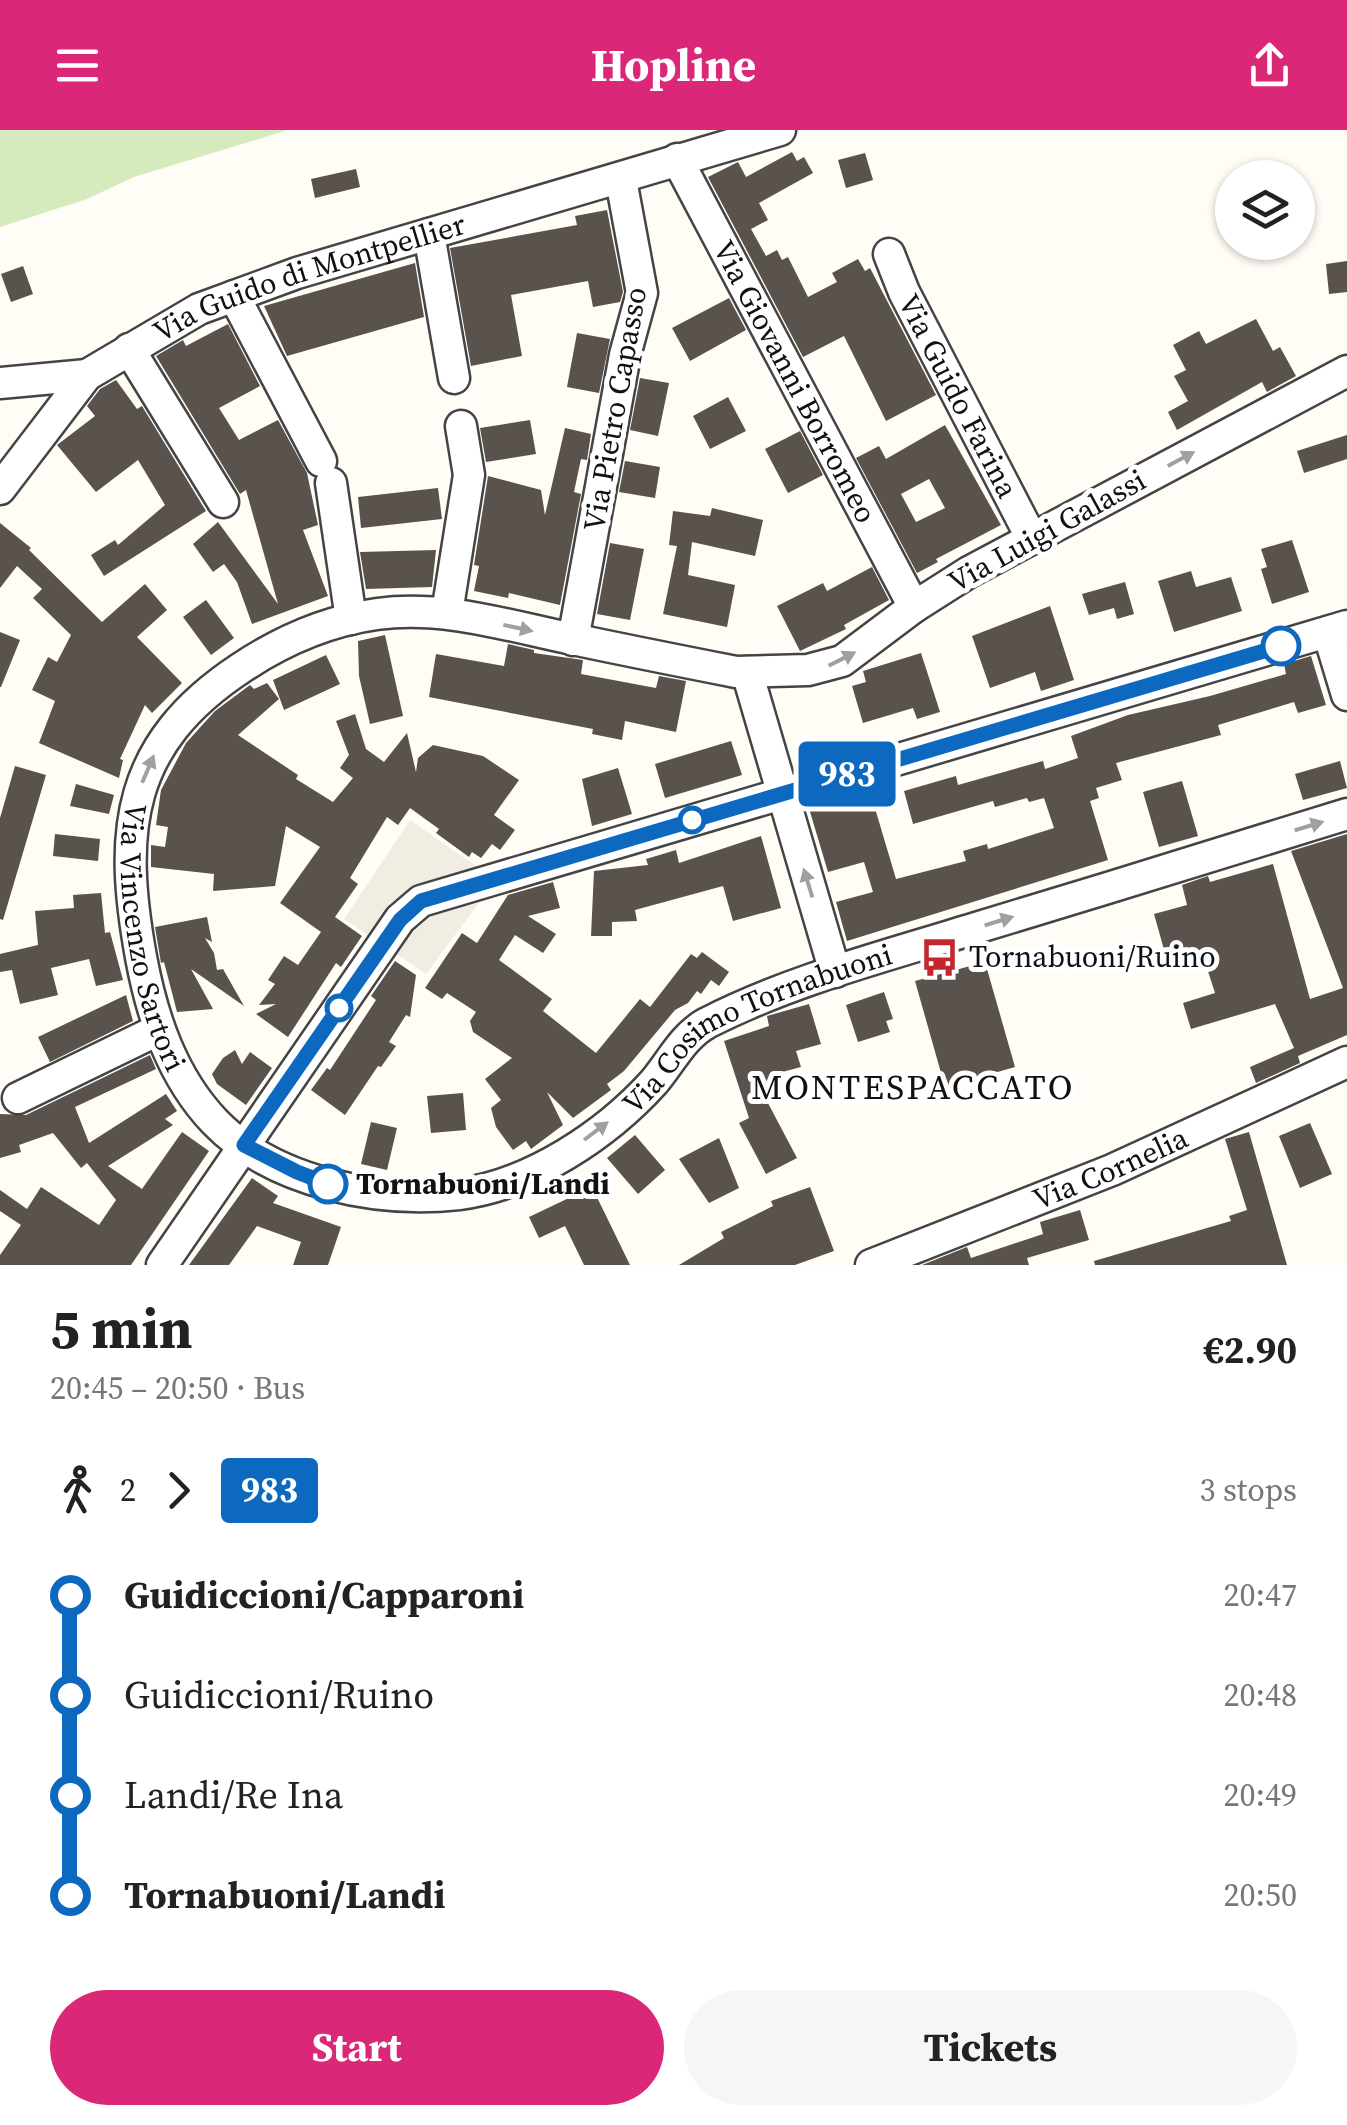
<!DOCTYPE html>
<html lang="en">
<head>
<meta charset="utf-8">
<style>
	body { margin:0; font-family:"Source Serif 4",serif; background:#f6f6f6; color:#222; height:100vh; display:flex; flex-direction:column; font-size:38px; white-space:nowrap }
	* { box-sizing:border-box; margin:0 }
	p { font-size:32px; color:#767676 }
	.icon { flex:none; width:55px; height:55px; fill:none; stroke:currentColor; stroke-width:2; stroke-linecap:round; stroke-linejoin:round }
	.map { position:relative; height:1135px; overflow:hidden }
	.drawer { display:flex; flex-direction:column; background:#fff; flex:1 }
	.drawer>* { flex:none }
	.badge { padding:0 20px; border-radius:8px; font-size:35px; line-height:65px }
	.buttons { position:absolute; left:1215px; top:30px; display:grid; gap:20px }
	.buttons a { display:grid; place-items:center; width:100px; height:100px; border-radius:50%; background:#fff; box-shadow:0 2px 8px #0004; font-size:50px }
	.map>.badge { position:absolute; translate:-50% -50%; box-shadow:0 0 0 5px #fff }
	.legs { display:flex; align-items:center; gap:15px; height:110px; padding:0 50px; font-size:32px }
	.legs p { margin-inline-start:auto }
	.headline { display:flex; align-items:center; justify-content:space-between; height:170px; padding:0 50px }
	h1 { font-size:55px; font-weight:700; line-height:75px }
	.action { display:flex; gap:20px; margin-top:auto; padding:20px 50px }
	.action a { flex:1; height:115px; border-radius:60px; background:#db2777; color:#fff; font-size:40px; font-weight:700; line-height:115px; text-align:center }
	.action a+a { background:#f6f6f6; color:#222 }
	ul { padding:0 50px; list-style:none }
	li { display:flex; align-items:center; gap:35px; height:100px; font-size:38px }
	li i { display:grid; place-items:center; width:15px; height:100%; margin:0 12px; background:currentColor }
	li i::after { content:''; width:25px; height:25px; margin:-12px; border:8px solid; border-radius:50%; background:#fff }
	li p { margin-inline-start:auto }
	li:first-child i { background:linear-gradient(#0000 50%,currentColor 0) }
	li:last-child i { background:linear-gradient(currentColor 50%,#0000 0) }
	header { display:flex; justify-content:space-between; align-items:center; height:130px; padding:0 50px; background:#db2777; color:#fff; font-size:45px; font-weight:700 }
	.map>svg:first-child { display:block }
	.green { fill:#d5ebbd }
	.plaza { fill:#f1ede2 }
	.building { fill:#5a524d; fill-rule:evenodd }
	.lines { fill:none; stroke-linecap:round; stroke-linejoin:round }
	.minor-casing { stroke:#444; stroke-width:35 }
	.minor { stroke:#fff; stroke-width:30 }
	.oneway { fill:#a0a0a0 }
	.line-1-casing { stroke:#fff; stroke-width:22 }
	.line-1 { stroke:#0c69bf; stroke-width:15 }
	.stop-1-dot { fill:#fff; stroke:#0c69bf; stroke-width:5 }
	.labels { text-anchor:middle; stroke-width:10; stroke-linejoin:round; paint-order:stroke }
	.street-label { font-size:30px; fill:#111; stroke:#fff }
	.poi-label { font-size:30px; fill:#111; stroke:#fff; text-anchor:start }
	.stop-label { font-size:30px; font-weight:bold; fill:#111; stroke:#fff; text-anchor:start }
	.quarter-label { font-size:35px; letter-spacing:2.5px; fill:#111; stroke:#fff }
</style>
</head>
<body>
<header><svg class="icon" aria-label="menu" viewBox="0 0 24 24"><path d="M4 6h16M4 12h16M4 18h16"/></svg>Hopline<svg class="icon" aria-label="share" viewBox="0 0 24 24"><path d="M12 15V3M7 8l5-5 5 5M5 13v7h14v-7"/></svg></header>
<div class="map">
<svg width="1347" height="1135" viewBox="0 0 1347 1135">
	<rect width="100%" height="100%" fill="#fffdf5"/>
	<path class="green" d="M0,0H288L134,47L87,69L0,97Z"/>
	<path class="plaza" d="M410,690L496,750L426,844L344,789Z"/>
	<path class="building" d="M792,22L797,31L804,27L813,43L759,73L768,90L751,99L766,126L777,120L782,130L788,127L808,167L837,152L832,143L858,129L865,141L870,138L936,265L886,291L844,206L803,227L708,47L738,32L746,47Z
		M865,23L873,50L846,58L838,30Z
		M356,39L360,57L315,68L311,49Z
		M607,80L623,162L620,172L593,177L588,151L511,165L522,226L471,236L450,118L577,95L575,86Z
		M1347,131V162L1329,164L1326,134Z
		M415,133L424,187L287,226L264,176Z
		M23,136L33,164L11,172L1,144Z
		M729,168L746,200L690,231L672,198Z
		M1256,189L1273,221L1280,217L1296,246L1267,262L1262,252L1177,300L1168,282L1188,271L1174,246L1186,240L1173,215L1199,201L1206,214Z
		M228,194L260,256L219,278L239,310L278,290L307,343L318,395L303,400L328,466L252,494L237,452L224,434L213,442L193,414L218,392L278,474L246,360L240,364L156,226L183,210L186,216Z
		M577,203L610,209L599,263L567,257Z
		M640,248L669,253L658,306L630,300Z
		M116,250L137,279L142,276L206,381L104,446L91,425L115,410L118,415L165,375L138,330L96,362L57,315L95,286L87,276L100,259Z
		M728,267L746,301L710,319L693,286Z
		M530,290L536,324L486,332L480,298Z
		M945,295L1001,395L936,429L938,432L917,443L856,328L879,316L886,329ZM929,349L945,378L916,392L901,364Z
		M565,298L591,304L587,330L581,329L574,362L581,364L560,475L509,463L508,468L474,461L479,436L474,435L488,346L541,360L545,385Z
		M800,301L823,345L788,363L765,319Z
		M1347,305V329L1304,343L1297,321Z
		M625,331L660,337L655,368L619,362Z
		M438,358L442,389L361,398L358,367Z
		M712,378L763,390L755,426L692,412L688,445L735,455L727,497L663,484L677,416L669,415L673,381L710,386Z
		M0,393L31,418L29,420L102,492L145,454L167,480L137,507L182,553L152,583L145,575L120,629L123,630L119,648L39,613L55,571L32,560L48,527L57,532L71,505L33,468L42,459L17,436L0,458Z
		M1292,410L1309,462L1272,474L1261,439L1267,437L1261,419Z
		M610,413L644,419L630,490L597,484Z
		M436,420L432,457L366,459L360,422Z
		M872,437L889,470L844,495L846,499L800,521L777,476L823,453L827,461Z
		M1191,441L1196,457L1231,447L1242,481L1174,502L1158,451Z
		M1125,452L1134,484L1117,489L1114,478L1089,485L1082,464Z
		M206,470L234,508L211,525L183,487Z
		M1050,476L1074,550L1041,561L1035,542L990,558L972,506Z
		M0,502L20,510L1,557H0Z
		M385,505L403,586L370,594L359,546L358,511Z
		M508,514L534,520V523L583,530L581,544L656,558L659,546L686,551L676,602L625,591L622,610L592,604L593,599L429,567L436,524L504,536Z
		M921,523L940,582L917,589L913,578L863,593L852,556L866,552L863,541Z
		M326,525L340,554L284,580L273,550Z
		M1311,526L1326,575L1298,583L1294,572L1218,595L1221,605L1116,633L1122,650L1096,658L1099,668L1090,671L1108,730L847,811L836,772L873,762L864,732L828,742L808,675L869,658L896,749L966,731L963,721L987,714L988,719L1054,698L1044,668L1029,672L1027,668L995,677L993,671L913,694L904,661L956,646L958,655L1043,631L1045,639L1078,628L1071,606L1128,585L1210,566L1286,544L1284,534Z
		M267,553L279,569L238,605L298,645L296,649L333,672L353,648L340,638L349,625L336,591L355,584L366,619L384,632L407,603L416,642L418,628L433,615L483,626L519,650L494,685L515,700L500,720L492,714L481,728L472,722L469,727L436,703L439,699L410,678L398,695L387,687L350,748L358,754L335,787L362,806L341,837L336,833L288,907L256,884L276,874L259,875L275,854L268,850L284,826L298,835L321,802L280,773L320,717L286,696L275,756L213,761L214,744L151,737V715L165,717L168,697L156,695L161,660L186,613L215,581L250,555L254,559Z
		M731,611L742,645L665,668L655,634Z
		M1340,631L1347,658L1303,670L1295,644Z
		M15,636L46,645L3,790L0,789V688Z
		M618,638L632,684L592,696L582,649Z
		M1182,651L1198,706L1159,717L1143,662Z
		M76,654L114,665L109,684L70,676Z
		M55,704L100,709L98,731L53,726Z
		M1347,704V905L1298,926L1300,933L1256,953L1250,937L1294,918L1275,874L1191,899L1183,873L1215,863L1205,832L1170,841L1154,784L1187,775L1182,755L1208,746L1210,752L1273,734L1310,869L1343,858L1291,721Z
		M761,706L781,778L733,791L723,756L635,780L637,791L612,792V806H591L594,741L648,735L646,729L676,720L679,733Z
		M553,752L560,778L528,786L556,804L543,823L515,805L499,830L552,869L543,881L596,923L640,869L650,877L691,824L697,828L702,822L729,842L719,856L711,850L701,864L697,861L688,873L675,880L624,941L607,954L611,960L573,988L547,962L563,995L531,1019L526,1011L513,1020L496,997L491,978L501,970L485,949L512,928L473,902L470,891L476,882L447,863L442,869L425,858L462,803L477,813L508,765Z
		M101,763L105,803L110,802L123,850L96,856L89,829L51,838L58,865L20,874L12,840L0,842V824L38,815L35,781L74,778L73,765Z
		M207,787L212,812L205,808L214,823L217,840L223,839L244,876L191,839L213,879L177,882L164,832L161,833L155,797Z
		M395,831L416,845L410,887L406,885L389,912L396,916L381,937L378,936L345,985L311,960L327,938L330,940L376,870L371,866Z
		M985,832L1015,937L945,957L915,851Z
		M884,862L893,889L886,891L890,902L858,912L846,875Z
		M126,865L133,891L50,932L38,907Z
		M809,874L821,914L796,921L801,937L771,945L773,952L759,956L797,1028L766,1044L739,993L749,988L724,911L769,896L767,886Z
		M235,920L242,934L250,922L272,938L246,975L217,954L212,944L223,928Z
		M150,925L156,939L75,977L89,1013L166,964L177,981L165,989L173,995L108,1036L142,1059L182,1002L209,1021L131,1135H0V1125L21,1095L0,1081V1060L27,1079L41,1057L99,1095L116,1070L87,1033L81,1038L53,1003L19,1015L21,1022L0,1028V984L26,985Z
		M463,963L466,1000L431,1003L427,966Z
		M371,992L397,998L387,1040L361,1034Z
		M1310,993L1332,1044L1300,1058L1279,1006Z
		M1249,1002L1287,1135H1095L1094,1131L1231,1091L1229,1086L1247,1080L1225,1009Z
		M635,1005L665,1040L638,1064L607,1028Z
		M719,1008L739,1058L709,1073L679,1029Z
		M252,1048L278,1066L273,1073L341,1097L328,1135H293L301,1112L257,1096L229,1135H189Z
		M592,1057L630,1135H584L565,1096L539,1108L529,1087Z
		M810,1057L834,1121L795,1135H679L724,1108L721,1102L773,1076L771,1071Z
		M1080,1080L1089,1110L1027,1128L1029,1135H922L967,1117L971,1128L1043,1104L1040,1092Z"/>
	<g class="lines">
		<defs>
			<g id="minor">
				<path id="s1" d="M677,29L914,477"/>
				<path d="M429,104L454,248"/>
				<path id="s2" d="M889,124L904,162L1031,407"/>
				<path d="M234,166L321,331"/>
				<path d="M129,219L223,372"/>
				<path id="s3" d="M1347,241L969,442L914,477L842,531L808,540L736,542C680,531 624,520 568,508C506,495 442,475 377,484C326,491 283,510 241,538C126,614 118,701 141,827C152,887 172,947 215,992C274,1053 378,1073 459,1064C531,1055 606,1005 654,952C671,932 683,906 707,893C791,850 886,826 976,798C1100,761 1223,722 1347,684"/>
				<path d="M0,253L87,245"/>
				<path d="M331,353L351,489"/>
				<path id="s4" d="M0,359L87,245L199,179L297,143L780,0"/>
				<path d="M447,483L469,345L461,296"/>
				<path d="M1328,502L1347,565"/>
				<path d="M573,510L625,225L642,163L621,50"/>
				<path d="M747,542L835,842"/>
				<path d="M18,968L158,900"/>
				<path d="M162,1135L400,789L421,771L1347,496"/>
				<path id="s5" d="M871,1135L1112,1040L1347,932"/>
			</g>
		</defs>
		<use href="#minor" class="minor-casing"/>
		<use href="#minor" class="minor"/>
	</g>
	<defs><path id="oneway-solid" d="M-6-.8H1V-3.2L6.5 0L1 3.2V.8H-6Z" transform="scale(2.5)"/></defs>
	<g class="oneway">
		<use href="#oneway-solid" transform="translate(1181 329) rotate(-28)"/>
		<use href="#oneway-solid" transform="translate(518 498) rotate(12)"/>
		<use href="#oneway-solid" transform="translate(842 529) rotate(-27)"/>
		<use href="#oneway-solid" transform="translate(148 639) rotate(-67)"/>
		<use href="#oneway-solid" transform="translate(1309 696) rotate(-17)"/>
		<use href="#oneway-solid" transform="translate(808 753) rotate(-107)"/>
		<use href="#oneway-solid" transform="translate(999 791) rotate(-17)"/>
		<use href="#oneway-solid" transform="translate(596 1001) rotate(-37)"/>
	</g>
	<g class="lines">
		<defs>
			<path id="line-1" d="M328,1054L297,1042L244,1015L400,790L421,771L1281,516"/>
		</defs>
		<use href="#line-1" class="line-1-casing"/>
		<use href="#line-1" class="line-1"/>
	</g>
	<defs>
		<symbol id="bus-bare" viewBox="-9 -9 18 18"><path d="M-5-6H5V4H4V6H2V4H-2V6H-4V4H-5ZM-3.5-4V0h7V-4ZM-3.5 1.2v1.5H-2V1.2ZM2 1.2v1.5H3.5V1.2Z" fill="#c4262e" stroke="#fff" stroke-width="2.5" paint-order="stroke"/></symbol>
	</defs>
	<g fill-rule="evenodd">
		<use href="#bus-bare" x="912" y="800" width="55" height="55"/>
	</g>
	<g class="stop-1-dot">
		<circle cx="1281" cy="516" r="18"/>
		<circle cx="692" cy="690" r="12"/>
		<circle cx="339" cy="878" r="12"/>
		<circle cx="328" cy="1054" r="18"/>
	</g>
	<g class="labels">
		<g class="street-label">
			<text dy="10" stroke="none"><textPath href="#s4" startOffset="388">Via Guido di Montpellier</textPath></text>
			<text dy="10" stroke="none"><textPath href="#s1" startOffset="252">Via Giovanni Borromeo</textPath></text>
			<text dy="10" stroke="none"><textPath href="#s2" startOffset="158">Via Guido Farina</textPath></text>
			<text transform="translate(615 279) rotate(-80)" y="10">Via Pietro Capasso</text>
			<text transform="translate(1047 401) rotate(-29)" y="10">Via Luigi Galassi</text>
			<text dy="10" stroke="none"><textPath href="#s3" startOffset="1515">Via Vincenzo Sartori</textPath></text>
			<text dy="10" stroke="none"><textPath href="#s3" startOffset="2328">Via Cosimo Tornabuoni</textPath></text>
			<text dy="10" stroke="none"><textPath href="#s5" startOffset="258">Via Cornelia</textPath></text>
		</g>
		<g class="poi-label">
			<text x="969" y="837">Tornabuoni/Ruino</text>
		</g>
		<g class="stop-label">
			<text x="356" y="1064">Tornabuoni/Landi</text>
		</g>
		<g class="quarter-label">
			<text x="913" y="969">MONTESPACCATO</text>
		</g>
	</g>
</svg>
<div class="buttons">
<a><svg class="icon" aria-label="layers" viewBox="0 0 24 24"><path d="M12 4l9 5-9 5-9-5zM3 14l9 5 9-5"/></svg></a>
</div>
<b class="badge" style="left:847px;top:644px;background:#0c69bf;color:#fff">983</b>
</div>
<section class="drawer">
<div class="headline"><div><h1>5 min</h1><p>20:45 – 20:50 · Bus</p></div><b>€2.90</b></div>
<div class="legs"><svg class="icon" aria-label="walk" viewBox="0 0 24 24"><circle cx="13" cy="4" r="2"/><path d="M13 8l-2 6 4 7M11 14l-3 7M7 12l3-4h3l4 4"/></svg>2<svg class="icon" aria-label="forward" viewBox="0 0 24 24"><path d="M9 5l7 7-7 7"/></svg><b class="badge" style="background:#0c69bf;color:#fff">983</b><p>3 stops</p></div>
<ul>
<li><i style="color:#0c69bf"></i><b>Guidiccioni/Capparoni</b><p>20:47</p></li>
<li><i style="color:#0c69bf"></i><span>Guidiccioni/Ruino</span><p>20:48</p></li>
<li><i style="color:#0c69bf"></i><span>Landi/Re Ina</span><p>20:49</p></li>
<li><i style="color:#0c69bf"></i><b>Tornabuoni/Landi</b><p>20:50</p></li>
</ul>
<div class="action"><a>Start</a><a>Tickets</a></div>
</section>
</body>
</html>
